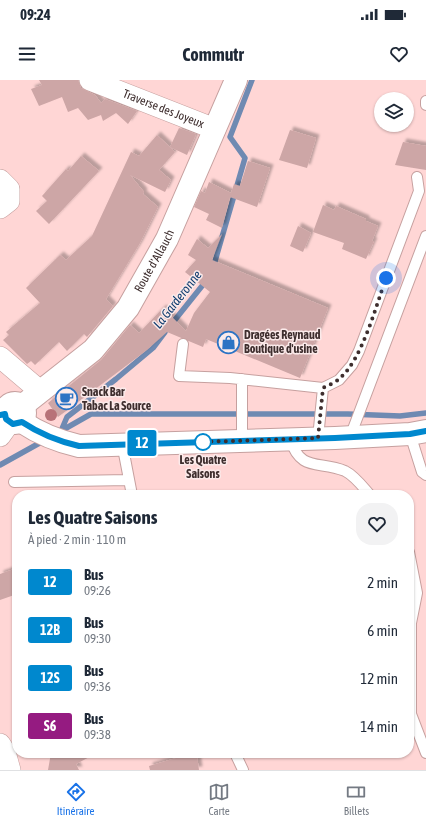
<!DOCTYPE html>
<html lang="fr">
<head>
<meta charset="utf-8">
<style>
	body { margin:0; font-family:"Asap Condensed",sans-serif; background:#f2f2f3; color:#1f2937; height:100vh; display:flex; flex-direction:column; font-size:15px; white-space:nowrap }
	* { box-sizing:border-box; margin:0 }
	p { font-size:13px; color:#747a83 }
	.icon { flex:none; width:22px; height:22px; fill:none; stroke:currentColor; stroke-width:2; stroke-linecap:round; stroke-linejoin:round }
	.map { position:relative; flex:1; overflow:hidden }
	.details { position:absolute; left:12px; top:410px; width:402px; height:268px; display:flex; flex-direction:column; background:#fff; border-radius:16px; box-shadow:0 1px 3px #0004 }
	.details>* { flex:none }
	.badge { padding:0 8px; border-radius:3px; font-size:14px; line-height:26px }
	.fabs { position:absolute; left:374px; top:12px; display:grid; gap:8px }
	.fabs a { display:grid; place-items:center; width:40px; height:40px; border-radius:50%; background:#fff; box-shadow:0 1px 3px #0004; font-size:20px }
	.you { position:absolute; width:20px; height:20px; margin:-10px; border:3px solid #fff; border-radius:50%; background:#1a73e8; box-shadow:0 0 0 6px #1a73e833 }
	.map>.badge { position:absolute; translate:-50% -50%; box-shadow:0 0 0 2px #fff }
	.round { display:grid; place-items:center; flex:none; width:42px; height:42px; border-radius:16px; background:#f2f2f3 }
	.summary { display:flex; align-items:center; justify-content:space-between; height:68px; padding:0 16px }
	h1 { font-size:19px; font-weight:700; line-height:30px }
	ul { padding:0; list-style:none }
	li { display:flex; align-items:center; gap:12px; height:48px; padding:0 16px }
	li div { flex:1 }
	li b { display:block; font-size:15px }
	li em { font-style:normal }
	li .badge { min-width:44px; font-weight:700; text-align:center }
	.status { display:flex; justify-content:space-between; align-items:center; height:28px; padding:0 20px; background:#fff; direction:ltr }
	.status svg { height:11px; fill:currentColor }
	header { display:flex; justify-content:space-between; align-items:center; height:52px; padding:0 16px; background:#fff; font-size:18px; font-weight:700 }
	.dock { display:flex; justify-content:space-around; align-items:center; height:56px; border-top:1px solid #e0e1e3; background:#fff; font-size:11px; color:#747a83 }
	.dock a { display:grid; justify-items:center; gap:2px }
	.dock .current { color:#1a73e8 }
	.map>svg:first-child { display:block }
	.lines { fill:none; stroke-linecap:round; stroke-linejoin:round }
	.stream { stroke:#6f8ab2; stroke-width:5.5 }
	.building { fill:#cda6a6; filter:url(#shadow) }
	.lane-casing { stroke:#c6a09f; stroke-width:12 }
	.street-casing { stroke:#c6a09f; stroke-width:22 }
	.secondary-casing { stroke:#c6a09f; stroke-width:24 }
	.lane { stroke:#fff; stroke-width:10 }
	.street { stroke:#fff; stroke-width:21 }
	.secondary { stroke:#fff; stroke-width:22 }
	.tree { fill:#b87278 }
	.line-casing { stroke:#fff; stroke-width:9 }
	.line { stroke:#0088ce; stroke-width:6 }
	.walk { stroke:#3e2e2e; stroke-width:4; stroke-dasharray:0 7.2 }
	.stop-dot { fill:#fff; stroke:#0088ce; stroke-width:2 }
	.labels { text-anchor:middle; stroke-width:3; stroke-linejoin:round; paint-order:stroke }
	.street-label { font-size:12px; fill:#3e2e2e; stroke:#fbeaea }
	.poi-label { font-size:12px; font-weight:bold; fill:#3e2e2e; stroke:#fbeaea; text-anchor:start }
	.stop-label { font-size:12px; font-weight:bold; fill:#3e2e2e; stroke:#fbeaea }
	.water-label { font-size:13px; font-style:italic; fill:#0f3c6f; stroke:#fbeaea }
</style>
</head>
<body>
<div class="status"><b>09:24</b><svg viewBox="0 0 49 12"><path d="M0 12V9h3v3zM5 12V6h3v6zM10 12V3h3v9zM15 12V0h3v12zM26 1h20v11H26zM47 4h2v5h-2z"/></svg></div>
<header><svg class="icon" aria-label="menu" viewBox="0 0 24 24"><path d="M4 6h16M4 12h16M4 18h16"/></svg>Commutr<svg class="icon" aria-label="heart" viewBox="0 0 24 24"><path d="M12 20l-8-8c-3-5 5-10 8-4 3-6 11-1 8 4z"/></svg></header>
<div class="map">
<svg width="426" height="690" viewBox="0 0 426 690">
	<defs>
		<filter id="shadow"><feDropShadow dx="3.5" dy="-3.5" stdDeviation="1" flood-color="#0004"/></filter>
	</defs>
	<rect width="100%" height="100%" fill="#ffd6d5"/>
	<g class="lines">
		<path class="stream" d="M213,188L245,78L230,57L252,0
			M170,246L206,201
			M61,351L91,334H348L400,336L426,333
			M57,353L61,351L67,337L116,299L153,268L165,252
			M0,385L45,360"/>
	</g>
	<path class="building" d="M39,0H78L81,8L95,15L101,23L105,19L137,31L128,44L116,33L103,41L101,35L88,40L78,28L68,32L62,17L39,26L31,9L42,5Z
		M179,48L196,54L187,75L170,67Z
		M290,50L316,58L307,88L279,80Z
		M157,55L175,72L159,90L171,100L165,112L130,95L144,112L143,114L158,127L140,163L106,219L113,226L87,257L84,254L67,271L59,262L35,285L31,281L27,284L3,260L9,255L6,252L40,223L26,208L60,175L66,180L92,156L131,72L139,76Z
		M403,62L426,66V90L395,85Z
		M81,76L99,91L49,144L36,131L47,121L42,116L66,89L68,91Z
		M248,81L270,88L257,127L230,117L222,148L206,140L209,134L194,127L201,111L205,113L209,102L231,113L234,104L240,106Z
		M323,125L334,130L336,126L366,139V141L378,146L372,161H374L366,179L342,169L344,163L313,152Z
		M298,146L311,153L303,172L290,166Z
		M222,154L212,180L328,228L300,298L206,259L203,267L167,252L147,270L58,337L48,323L101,280L130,245L139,253L163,228L186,251L194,233L210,212L185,192L196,180L188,175L197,159L208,168Z
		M17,488V514L0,520V494Z
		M51,673H97L76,684L79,690H48Z
		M183,676H197L199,690H150L149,686Z"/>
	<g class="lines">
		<defs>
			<path id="lane" d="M426,21V25
				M183,264L179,296L230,298L323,308L339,300L352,285L359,271L419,111L417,97
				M410,354L422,392L426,395
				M350,357L426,156
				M318,358L323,308
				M290,359C301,393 319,380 345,391C355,396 363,407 370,415
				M242,361V299
				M122,363L132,415
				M14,402L128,400
				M409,472L417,513L411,543V634L426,673
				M235,673L243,690"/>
			<g id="street">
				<path id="s1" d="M90,0L215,49"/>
				<path d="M0,100L9,109V121L0,128"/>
				<path d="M0,277L40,311"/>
				<path d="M0,356L10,342"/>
				<path d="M0,664L5,672L10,690"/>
			</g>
			<g id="secondary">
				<circle cx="15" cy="333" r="10"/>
				<path id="s2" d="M22,326L93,270L128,228L167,159L236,0"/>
				<path d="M22,342C40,354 57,361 79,366L335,358L410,354L426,351"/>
			</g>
		</defs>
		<use href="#lane" class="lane-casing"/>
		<use href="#street" class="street-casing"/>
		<use href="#secondary" class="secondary-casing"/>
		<use href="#lane" class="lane"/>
		<use href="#street" class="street"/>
		<use href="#secondary" class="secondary"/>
	</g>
	<circle class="tree" cx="51" cy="335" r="6"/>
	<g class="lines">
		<defs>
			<path id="line" d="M0,335L5,334L6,339L13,344L22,342C40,354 57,361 79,366L335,358L410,354L426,351"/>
		</defs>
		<use href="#line" class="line-casing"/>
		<use href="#line" class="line"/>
		<path class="walk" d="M203,362H200L318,358L323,308C328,305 335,303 339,299C362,280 376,226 386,198"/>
	</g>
	<defs>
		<symbol id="shop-ring" viewBox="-11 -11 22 22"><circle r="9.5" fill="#fbeaea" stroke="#2c73c4" stroke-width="1.5"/><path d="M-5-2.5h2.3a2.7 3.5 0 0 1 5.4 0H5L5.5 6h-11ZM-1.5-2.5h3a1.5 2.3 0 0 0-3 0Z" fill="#2c73c4"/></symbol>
		<symbol id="cafe-ring" viewBox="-11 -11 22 22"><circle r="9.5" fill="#fbeaea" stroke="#2c73c4" stroke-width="1.5"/><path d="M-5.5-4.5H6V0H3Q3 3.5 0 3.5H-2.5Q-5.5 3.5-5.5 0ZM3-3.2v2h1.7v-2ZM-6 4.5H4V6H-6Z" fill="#2c73c4"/></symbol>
	</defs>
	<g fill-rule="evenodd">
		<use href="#shop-ring" x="216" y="250" width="25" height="25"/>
		<use href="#cafe-ring" x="54" y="306" width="25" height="25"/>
	</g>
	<circle class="stop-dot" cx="203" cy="362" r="8"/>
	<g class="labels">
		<g class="street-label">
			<text dy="4" stroke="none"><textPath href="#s1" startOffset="79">Traverse des Joyeux</textPath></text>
			<text dy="4" stroke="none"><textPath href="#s2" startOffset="199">Route d'Allauch</textPath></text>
		</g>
		<g class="poi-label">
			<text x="244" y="259">Dragées Reynaud<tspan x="244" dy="14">Boutique d'usine</tspan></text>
			<text x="82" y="316">Snack Bar<tspan x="82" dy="14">Tabac La Source</tspan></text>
		</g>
		<g class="stop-label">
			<text x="203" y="384">Les Quatre<tspan x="203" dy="14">Saisons</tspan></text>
		</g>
		<g class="water-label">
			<text transform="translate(177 219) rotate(-52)" y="5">La Garderonne</text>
		</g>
	</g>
</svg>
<div class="fabs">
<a><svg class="icon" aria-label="layers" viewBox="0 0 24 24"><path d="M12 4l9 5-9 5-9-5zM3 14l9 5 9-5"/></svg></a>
</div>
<div class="you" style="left:386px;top:198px"></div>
<b class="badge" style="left:142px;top:363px;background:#0088ce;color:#fff">12</b>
<section class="details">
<div class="summary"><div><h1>Les Quatre Saisons</h1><p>À pied · 2 min · 110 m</p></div><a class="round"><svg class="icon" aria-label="heart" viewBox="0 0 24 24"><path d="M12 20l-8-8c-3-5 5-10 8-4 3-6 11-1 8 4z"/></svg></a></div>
<ul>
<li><span class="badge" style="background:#0088ce;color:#fff">12</span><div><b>Bus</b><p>09:26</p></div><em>2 min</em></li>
<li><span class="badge" style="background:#0088ce;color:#fff">12B</span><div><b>Bus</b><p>09:30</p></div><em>6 min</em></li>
<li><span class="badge" style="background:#0088ce;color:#fff">12S</span><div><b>Bus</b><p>09:36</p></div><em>12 min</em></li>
<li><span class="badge" style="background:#951b81;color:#fff">S6</span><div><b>Bus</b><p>09:38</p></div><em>14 min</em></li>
</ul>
</section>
</div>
<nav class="dock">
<a class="current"><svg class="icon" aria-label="directions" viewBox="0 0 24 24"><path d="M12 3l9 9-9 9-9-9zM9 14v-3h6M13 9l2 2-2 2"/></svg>Itinéraire</a>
<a><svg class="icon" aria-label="map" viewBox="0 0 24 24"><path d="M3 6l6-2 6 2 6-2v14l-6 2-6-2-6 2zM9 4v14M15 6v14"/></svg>Carte</a>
<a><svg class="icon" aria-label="tickets" viewBox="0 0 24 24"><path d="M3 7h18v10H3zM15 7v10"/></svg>Billets</a>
</nav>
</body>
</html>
